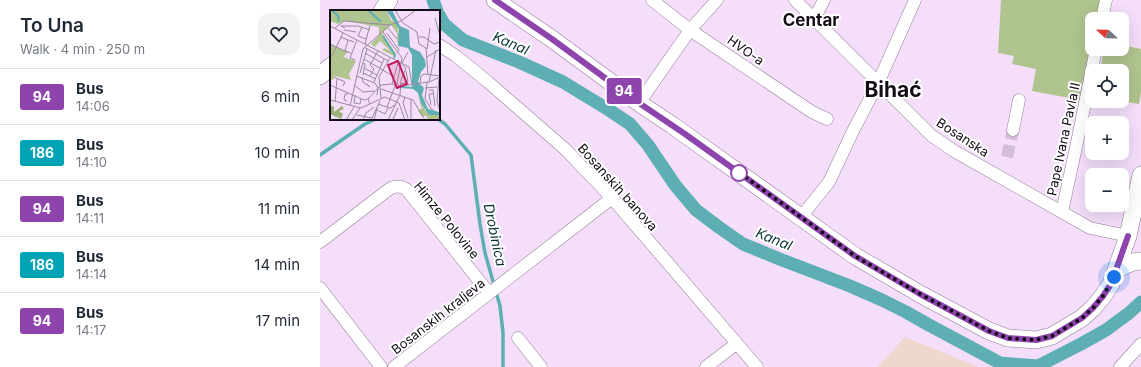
<!DOCTYPE html>
<html lang="en">
<head>
<meta charset="utf-8">
<style>
	body { margin:0; font-family:Inter,sans-serif; background:#f2f2f3; color:#1f2937; height:100vh; display:flex; flex-direction:column; font-size:15px; white-space:nowrap }
	* { box-sizing:border-box; margin:0 }
	p { font-size:13px; color:#747a83 }
	.icon { flex:none; width:22px; height:22px; fill:none; stroke:currentColor; stroke-width:2; stroke-linecap:round; stroke-linejoin:round }
	.map { position:relative; flex:1; overflow:hidden }
	.side { display:flex; flex-direction:column; background:#fff; width:320px }
	.side>* { flex:none }
	.badge { padding:0 8px; border-radius:3px; font-size:14px; line-height:26px }
	.needle { width:26px; rotate:292deg }
	.controls { position:absolute; left:765px; top:12px; display:grid; gap:8px }
	.controls a { display:grid; place-items:center; width:44px; height:44px; border-radius:8px; background:#fff; box-shadow:0 4px 16px #0002; font-size:20px }
	.you { position:absolute; width:20px; height:20px; margin:-10px; border:3px solid #fff; border-radius:50%; background:#1a73e8; box-shadow:0 0 0 6px #1a73e833 }
	.map>.badge { position:absolute; translate:-50% -50%; box-shadow:0 0 0 2px #fff }
	.round { display:grid; place-items:center; flex:none; width:42px; height:42px; border-radius:12px; background:#f2f2f3 }
	.headline { display:flex; align-items:center; justify-content:space-between; height:68px; padding:0 20px }
	h1 { font-size:19px; font-weight:600; line-height:30px }
	ul { padding:0; list-style:none }
	li { display:flex; align-items:center; gap:12px; height:56px; padding:0 20px; border-top:1px solid #e0e1e3 }
	li div { flex:1 }
	li b { display:block; font-size:15px }
	li em { font-style:normal }
	li .badge { min-width:44px; font-weight:700; text-align:center }
	main { display:flex; flex:1; min-height:0 }
	.map>svg:first-child { display:block }
	.education { fill:#efd7cd }
	.green { fill:#afc48e }
	.lines { fill:none; stroke-linecap:round; stroke-linejoin:round }
	.stream { stroke:#5dafb3; stroke-width:3.5 }
	.canal { stroke:#5dafb3; stroke-width:13 }
	.street-tunnel { stroke:#d2bed8; stroke-width:12; stroke-dasharray:12 6; stroke-linecap:butt }
	.street-casing { stroke:#907c95; stroke-width:13 }
	.secondary-casing { stroke:#907c95; stroke-width:18 }
	.street { stroke:#fff; stroke-width:12 }
	.secondary { stroke:#fff; stroke-width:17 }
	.line-casing { stroke:#fff; stroke-width:9 }
	.line { stroke:#8e44ad; stroke-width:6 }
	.walk { stroke:#130b15; stroke-width:4; stroke-dasharray:0 7.2 }
	.stop-dot { fill:#fff; stroke:#8e44ad; stroke-width:2 }
	.labels { text-anchor:middle; stroke-width:4; stroke-linejoin:round; paint-order:stroke }
	.street-label { font-size:13px; fill:#130b15; stroke:#fff }
	.water-label { font-size:14px; font-style:italic; fill:#0a3436; stroke:#fff }
	.district-label { font-size:17px; font-weight:bold; fill:#130b15; stroke:#fff }
	.town-label { font-size:21px; font-weight:bold; fill:#130b15; stroke:#fff }
	.inset-river { fill:none; stroke:#5dafb3; stroke-width:2 }
	.inset-road { fill:none; stroke:#9a8a9e; stroke-width:1 }
	.view { fill:#c2185b; fill-opacity:0.15; stroke:#c2185b; stroke-width:2 }
	.inset-edge { fill:none; stroke:#130b15; stroke-width:2 }
</style>
</head>
<body>
<main>
<section class="side">
<div class="headline"><div><h1>To Una</h1><p>Walk · 4 min · 250 m</p></div><a class="round"><svg class="icon" aria-label="heart" viewBox="0 0 24 24"><path d="M12 20l-8-8c-3-5 5-10 8-4 3-6 11-1 8 4z"/></svg></a></div>
<ul>
<li><span class="badge" style="background:#8e44ad;color:#fff">94</span><div><b>Bus</b><p>14:06</p></div><em>6 min</em></li>
<li><span class="badge" style="background:#00a3b4;color:#fff">186</span><div><b>Bus</b><p>14:10</p></div><em>10 min</em></li>
<li><span class="badge" style="background:#8e44ad;color:#fff">94</span><div><b>Bus</b><p>14:11</p></div><em>11 min</em></li>
<li><span class="badge" style="background:#00a3b4;color:#fff">186</span><div><b>Bus</b><p>14:14</p></div><em>14 min</em></li>
<li><span class="badge" style="background:#8e44ad;color:#fff">94</span><div><b>Bus</b><p>14:17</p></div><em>17 min</em></li>
</ul>
</section>
<div class="map">
<svg width="821" height="367" viewBox="0 0 821 367">
	<rect width="100%" height="100%" fill="#f4defa"/>
	<path class="education" d="M585,337L658,367H558Z"/>
	<path class="green" d="M681,0H786L782,19H772V49L766,101L712,91L716,69L692,64L694,56L678,53Z
		M802,45L821,49V92L819,104L802,101V71H780L784,49H802Z"/>
	<g class="lines">
		<path class="stream" d="M118,119L125,124L151,155L160,224L165,253L180,306L183,333V367
			M0,155L45,124L56,119"/>
		<path class="canal" d="M113,0L117,11
			M119,15L124,24L143,40L199,62L243,82L289,110L310,124L328,145L355,185L376,210L400,228L423,244L462,260L530,286L562,300L586,312L609,325L680,363L718,366L761,344L786,330L809,313L821,302"/>
		<path class="street-tunnel" d="M687,157L693,130"/>
		<defs>
			<path id="street" d="M332,0L370,30L492,112L507,119
				M475,0L612,136L634,151L770,228L808,236
				M494,19L504,0
				M782,19L786,0
				M119,45L136,56L168,82L245,149L292,198L437,367
				M319,103L370,30L397,0
				M693,130L699,100
				M742,212L758,138L776,49
				M481,217L509,182L533,131L558,83L595,0
				M0,242L68,190C74,186 79,185 86,189L169,293
				M0,288L61,367
				M198,338L221,367
				M74,367L292,198
				M386,367L416,344
				M800,367L821,344"/>
			<path id="secondary" d="M175,0L232,39L319,103L352,125L535,256L600,294L669,331L688,338L716,340L732,336L762,318L773,308L783,296L791,284L808,236L821,175
				M62,11L69,0
				M0,76L11,66
				M797,269L813,262L821,261"/>
		</defs>
		<use href="#street" class="street-casing"/>
		<use href="#secondary" class="secondary-casing"/>
		<use href="#street" class="street"/>
		<use href="#secondary" class="secondary"/>
	</g>
	<g class="lines">
		<defs>
			<path id="line" d="M175,0L232,39L319,103L365,134L535,256L600,294L669,331L688,338L716,340L732,336L762,318L773,308L783,296L791,284L808,236"/>
		</defs>
		<use href="#line" class="line-casing"/>
		<use href="#line" class="line"/>
		<path class="walk" d="M419,173L414,169L535,256L600,294L669,331L688,338L716,340L732,336L762,318L773,308L783,296L794,277"/>
	</g>
	<circle class="stop-dot" cx="419" cy="173" r="8"/>
	<g class="labels">
		<g class="street-label">
			<text transform="translate(426 50) rotate(35)" y="5">HVO-a</text>
			<text transform="translate(643 137) rotate(33)" y="5">Bosanska</text>
			<text transform="translate(743 139) rotate(-78)" y="5">Pape Ivana Pavla II</text>
			<text transform="translate(298 187) rotate(48)" y="5">Bosanskih banova</text>
			<text transform="translate(127 220) rotate(51)" y="5">Himze Polovine</text>
			<text transform="translate(118 316) rotate(-38)" y="5">Bosanskih kraljeva</text>
		</g>
		<g class="water-label">
			<text transform="translate(191 43) rotate(23)" y="5">Kanal</text>
			<text transform="translate(175 235) rotate(78)" y="5">Drobinica</text>
			<text transform="translate(454 239) rotate(22)" y="5">Kanal</text>
		</g>
		<g class="district-label">
			<text x="491" y="26">Centar</text>
		</g>
		<g class="town-label">
			<text x="573" y="97">Bihać</text>
		</g>
	</g>
	<g transform="translate(10 10)">
		<rect width="110" height="110" fill="#f4defa"/>
		<path d="M0,0H56L61,10L67,14L70,30L67,33V23L61,15L52,23L66,44L64,46L52,40L54,38L61,41L50,31L45,37L41,34L49,25V17L16,11L8,14L0,11ZM0,34L18,42L13,47L26,51L19,64L21,70L5,66L3,70L0,69ZM87,84L95,100L100,105H109L110,110H99L96,106H92L88,101L92,98Z" fill="#afc48e"/>
		<path d="M0,95L4,97V102L12,96L14,99L9,101L13,104L11,109L0,104Z" fill="#9db27a"/>
		<path d="M56,0H62L70,16L79,20L80,37L90,42L95,50L96,56L91,62L88,72L94,78L92,85L98,99L109,102L110,105H99L91,93L88,83L82,78V45L78,38L68,36L69,19Z" fill="#5dafb3"/>
		<path class="inset-river" d="M2,0L8,6L9,12M38,0L51,12M53,26L65,45L64,48M71,77L84,78"/>
		<path class="inset-road" d="M65,0L73,13L87,22L89,34L96,38L98,65M105,8L110,26M0,16L79,57L82,74M32,17L28,26L36,29M5,18L14,11L60,15L71,11L86,0M15,18L11,16H28L40,20M58,18L67,29M14,20L26,22M53,22L72,48L71,53M57,23L69,40L67,43M10,27L24,32M89,27H94L104,34L110,32M18,30L15,41L21,43M0,34L15,41M35,34L40,15M34,37L58,51M97,39L100,18M35,43L52,53M2,46L13,23M97,47L110,39M34,49L63,66M25,50L20,48L27,30M71,53L67,73L69,76L99,72L110,67M72,53L78,42M34,58L47,65M30,63L37,39M33,63L46,69M33,65L35,54L33,53M26,66L45,73L48,78L47,85M40,66L44,59L40,55L48,41M4,67L15,72L13,76M32,67L33,72L40,77L37,74M109,68L107,91L110,101M44,72L54,49M99,72L106,40M90,73L91,66L94,64L110,66M97,73L95,89L102,100H104M62,74L68,53M71,74L78,72L76,61M0,75L34,90L38,89L40,94M24,75L33,82L44,81M95,78L107,77M51,79L83,90L95,110M99,80H103L105,96M25,85L24,93L30,94L31,89M75,87L73,93L78,108M51,88L49,67L60,48M38,89L51,75L62,74L70,78M0,90L31,98L55,87L69,93L75,110M17,91L14,90L15,84H18M5,92L7,69M48,94L60,98L65,95M101,95L99,84H103M20,96L33,39L60,15M57,97L65,76M47,100L55,104L58,98M27,105L42,108M63,109L68,98M16,110L24,97M22,110L30,98M33,110L36,103L44,97M41,110L50,91M44,110L47,98M58,110L70,85L71,70L76,58L72,55M81,110V89"/>
		<path class="view" d="M68,51L77,74L67,78L58,55Z"/>
		<rect width="110" height="110" class="inset-edge"/>
	</g>
</svg>
<div class="controls">
<a><svg class="needle" viewBox="-14 -14 28 28"><path d="M0-13l5 13h-10z" fill="#e53935"/><path d="M0 13l5-13h-10z" fill="#747a83"/></svg></a>
<a><svg class="icon" aria-label="locate" viewBox="0 0 24 24"><circle cx="12" cy="12" r="6"/><path d="M12 2v4M12 18v4M2 12h4M18 12h4"/></svg></a>
<a>+</a>
<a>−</a>
</div>
<div class="you" style="left:794px;top:277px"></div>
<b class="badge" style="left:304px;top:91px;background:#8e44ad;color:#fff">94</b>
</div>
</main>
</body>
</html>
